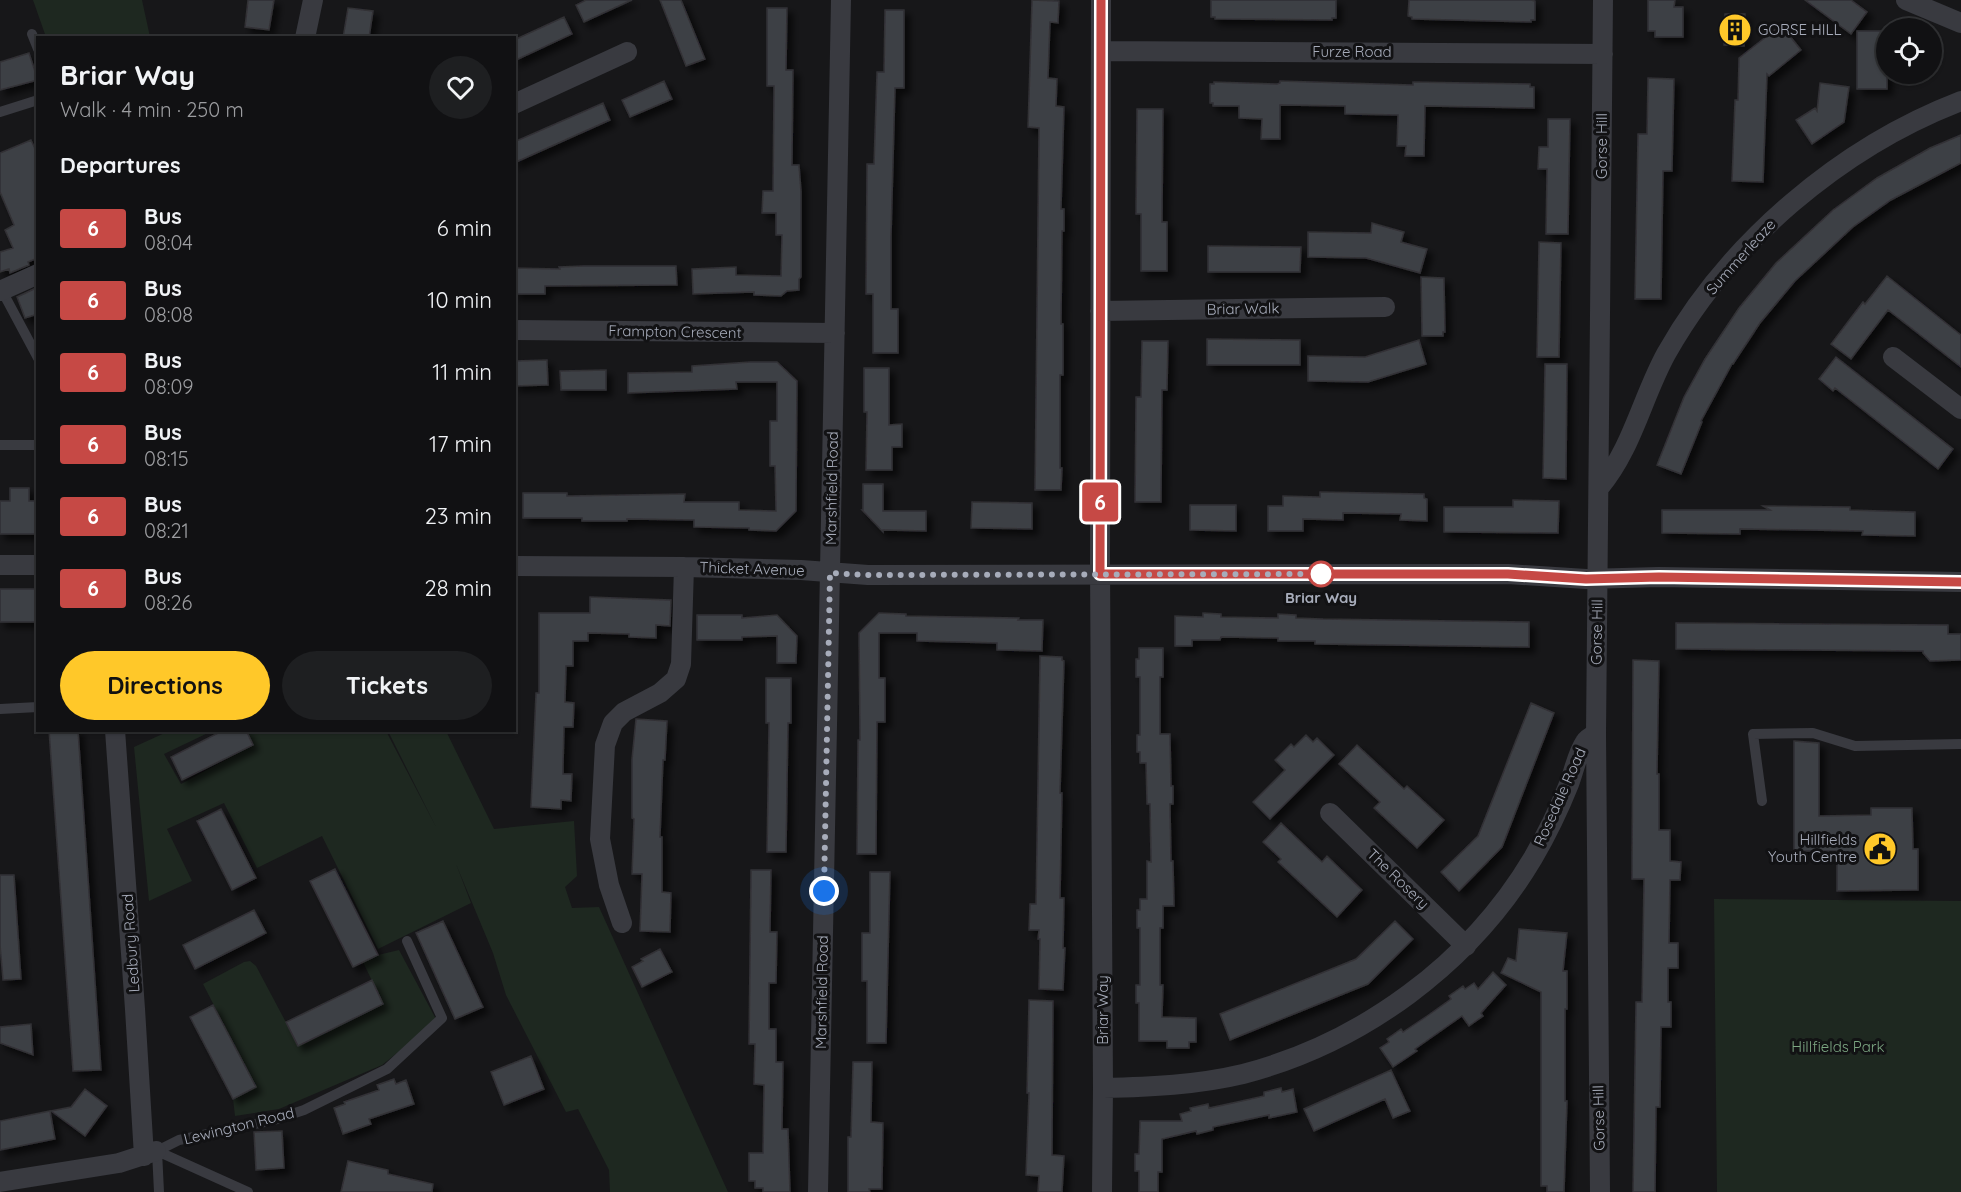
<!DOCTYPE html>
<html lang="en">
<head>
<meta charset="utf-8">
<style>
	body { margin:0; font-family:Quicksand,sans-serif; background:#1e1f21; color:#f1f3f6; height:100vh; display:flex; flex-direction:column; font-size:22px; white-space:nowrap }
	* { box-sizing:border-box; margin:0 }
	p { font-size:20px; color:#9c9da0 }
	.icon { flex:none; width:33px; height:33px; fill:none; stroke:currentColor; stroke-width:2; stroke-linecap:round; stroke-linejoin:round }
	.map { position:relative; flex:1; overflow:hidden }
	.side { position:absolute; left:36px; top:36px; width:480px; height:696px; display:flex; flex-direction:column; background:#111113; border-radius:0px; box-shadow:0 2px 4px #0004,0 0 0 2px #303133 }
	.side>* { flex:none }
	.badge { padding:0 12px; border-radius:4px; font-size:21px; line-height:39px }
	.fabs { position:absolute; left:1876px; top:18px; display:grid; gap:12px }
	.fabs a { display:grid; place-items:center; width:66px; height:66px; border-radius:50%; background:#111113; box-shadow:0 2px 4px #0004,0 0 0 2px #303133; font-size:30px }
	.you { position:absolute; width:30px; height:30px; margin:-15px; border:4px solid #fff; border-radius:50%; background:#1a73e8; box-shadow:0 0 0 9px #1a73e833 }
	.map>.badge { position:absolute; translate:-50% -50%; box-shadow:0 0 0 3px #fff }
	h2 { padding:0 24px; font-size:22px; line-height:54px }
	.round { display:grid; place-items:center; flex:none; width:63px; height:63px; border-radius:32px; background:#1e1f21 }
	.headline { display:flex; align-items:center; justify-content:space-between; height:102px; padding:0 24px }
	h1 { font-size:28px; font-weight:800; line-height:45px }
	.primary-button { display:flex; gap:12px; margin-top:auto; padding:12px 24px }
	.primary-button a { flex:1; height:69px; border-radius:36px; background:#ffc829; color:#111; font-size:24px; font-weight:800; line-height:69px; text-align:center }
	.primary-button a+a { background:#1e1f21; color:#f1f3f6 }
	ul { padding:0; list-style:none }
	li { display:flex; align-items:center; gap:18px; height:72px; padding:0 24px }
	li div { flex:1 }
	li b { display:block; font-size:22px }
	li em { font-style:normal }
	li .badge { min-width:66px; font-weight:700; text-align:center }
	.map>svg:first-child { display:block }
	.green { fill:#1e2820 }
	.building { fill:#3e3f44; stroke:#313035; stroke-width:1.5; filter:url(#shadow) }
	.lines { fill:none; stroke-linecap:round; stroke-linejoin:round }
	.service { stroke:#393a40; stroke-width:10 }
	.minor { stroke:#393a40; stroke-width:20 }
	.line-casing { stroke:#fff; stroke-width:14 }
	.line { stroke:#c64945; stroke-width:9 }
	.walk { stroke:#a7acba; stroke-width:6; stroke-dasharray:0 10.8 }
	.stop-dot { fill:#fff; stroke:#c64945; stroke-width:3 }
	.labels { text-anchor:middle; stroke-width:6; stroke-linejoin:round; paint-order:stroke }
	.poi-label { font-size:15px; fill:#a7acba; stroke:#121214; text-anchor:start }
	.street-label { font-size:15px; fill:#a7acba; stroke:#121214 }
	.stop-label { font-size:15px; font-weight:bold; fill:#a7acba; stroke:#121214 }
	.park-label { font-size:15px; fill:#7da783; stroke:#121214 }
</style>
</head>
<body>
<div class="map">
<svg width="1961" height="1192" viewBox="0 0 1961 1192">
	<defs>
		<filter id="shadow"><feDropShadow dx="5.5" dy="5.5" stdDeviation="3" flood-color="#0009"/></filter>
	</defs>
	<rect width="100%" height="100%" fill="#171719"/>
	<path class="green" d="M33,0H142L150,37H46Z
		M169,731H212L164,754L181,784L253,745L246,731H386L436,827L388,731H446L494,829L574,821L577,876L565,887L572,908L599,907L728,1192H610L609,1170L578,1109L566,1112L506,995L493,953L456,864L471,903L378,949L322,836L257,868L224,803L167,829L192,881L149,901L134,747Z
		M1714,899L1961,901V1192H1717Z
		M399,950L437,1021L382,1065L279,1109L235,1116L233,1099L256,1087L203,984L244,962L250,961L256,966L298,1045L383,1004L363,962L378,955Z"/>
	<path class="building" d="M248,0H274L269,30L245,27Z
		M586,0H632L584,22L576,5Z
		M660,0H681L705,59L686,66Z
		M1032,0L1059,1L1058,23L1050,22L1048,78L1057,79L1056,106L1064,107L1061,209H1064V231H1062L1061,324H1063V375H1060V468H1062L1061,490H1035L1039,128L1028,127Z
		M1211,0H1336V18H1332V20L1215,19V17H1211Z
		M1409,0H1531L1535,1V20H1531V22L1412,19V17L1408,16Z
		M1648,0H1675L1674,7H1683V37H1655V31H1648Z
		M1805,0H1851L1867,12L1851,34Z
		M348,8L373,11L369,38H343Z
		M767,8H787L786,70H793L792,165H799L801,191V277L799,279V290L787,291L781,296L754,295V292L693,294L692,269L736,267V275L781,276L782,235H776V213H762L763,191H773L774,86H767Z
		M885,10H904V88H895L891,237V309H898V353H873V294H866L867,164H874L877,72H884Z
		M1725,14H1745L1744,46L1724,45Z
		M564,17L572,34L514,61V40Z
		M1781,25L1801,50L1769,76L1767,74L1763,182L1732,181L1735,100H1738L1739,58Z
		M1857,31H1887V89H1857Z
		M29,53L38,80L0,90V62Z
		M1648,78L1674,79L1672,171H1663L1661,299H1635L1638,134H1647Z
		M664,81L672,99L630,117L622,100Z
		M1280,81L1413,85V82L1530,84V87H1534V108L1425,106L1424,156H1405L1406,146H1397L1398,115L1345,114V106L1280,105V139H1261L1262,119L1239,118V106H1213V103H1210V84H1214V82L1277,84L1280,83Z
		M1820,83L1849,87L1844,122L1812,144L1796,120L1815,108L1817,111Z
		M603,103L610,120L514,163V142Z
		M1137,109H1163L1162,222H1167V271H1141V214H1136Z
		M1548,119H1570L1568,234H1546L1547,169H1538L1539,147H1548Z
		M1961,135V163L1891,200L1853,227L1795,281L1760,323L1733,364H1732L1701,421L1702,422L1681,474L1657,465L1684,397L1705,359L1739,308L1776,263L1833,210L1877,178L1930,148Z
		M31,140L38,155V258L28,262L29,265L10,273L9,269L0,272V252L13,248L5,230L14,225L0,192V153Z
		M1372,223L1404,232L1401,242L1427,249L1420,273L1366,258L1308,257V232L1371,233Z
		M1539,242L1561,243L1559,357H1537Z
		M1208,246L1301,247L1300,272H1208Z
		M583,266H676L677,285L545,286V294H514V268L560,269L559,267Z
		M1887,276L1961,335V367L1888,310L1851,359L1831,344L1863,302L1865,304Z
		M1421,277L1444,278L1445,332H1443V336H1422Z
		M36,288L38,314L25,318L17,297Z
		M1207,339L1300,340V365H1207Z
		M1419,340L1426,364L1368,382L1308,381V356L1365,357Z
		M1142,341H1168L1167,390H1162L1161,502H1135L1136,397H1141Z
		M1836,357L1953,449L1938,469L1835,388L1833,391L1819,379Z
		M547,360L548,385L514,386V361Z
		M750,362H777L797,381L796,511L776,531L749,530V528L694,527V520L627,519V521H582V518H523V493H567V496L685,494L684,502H739V510L776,511L775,466H770V421H777V382H736L737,389L628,393V373L692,372V366Z
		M1545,364H1567L1566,479L1543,478Z
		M864,368H889V425L902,424V447H892V470H866L867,412H864Z
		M606,370V390H561L560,371Z
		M863,484H883V511H926V531L883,530V532L862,510H863Z
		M10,488H29V501H38V534H0V501H10Z
		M1320,492L1424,494V498L1427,499V521L1400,520L1401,514L1343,513V520L1303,519V531H1268V506H1283V496L1320,497Z
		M1513,500L1559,501L1558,533L1444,532V507H1513Z
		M972,502L1032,503V529L971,528Z
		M1190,505H1236V531L1190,530Z
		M1763,506L1850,507V510L1915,512V536L1862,535L1863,531L1740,529V534L1662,533V510H1770Z
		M0,589H38V622H0Z
		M590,597L671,600L670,626L656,625V638L629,637V634L588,633V641H573V666H566L565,702L574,703L573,727H564L563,767V774H572L571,801L561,800V809L531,807L536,693H539V613H590Z
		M879,613L906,614V616L1019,618L1018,620H1043L1042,651L997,650V643L917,641V633H879V678H885V722H877L876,854H857L858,740H860L859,633Z
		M1203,613L1221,614V617L1278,618V614L1296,615V618L1323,619L1529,622V647L1315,644V641H1278V638L1221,637L1220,640H1192V646H1175V616L1203,617Z
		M697,615H742V618L777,615L797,636L796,663H777V636L742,637V640H697Z
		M1676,623L1948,625V634H1961V660L1930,661L1923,653V651L1676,649Z
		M1139,648H1163V677H1160V734H1170L1171,786H1173V804H1170L1171,861H1173L1174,906H1163V928H1160V985H1163L1162,1017L1196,1018V1042H1189V1048H1167V1041H1139V1003H1136V985H1140V928H1137V910H1140V899H1147V861L1151,862L1150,804H1147L1146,763H1140V752H1137V735H1140V677H1136V659H1139Z
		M1040,656L1062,657V660L1064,661L1060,793H1062L1060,898H1064L1063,948H1065L1063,990L1039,989L1040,939H1038L1039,930H1029L1030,904H1036Z
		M1633,660L1659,661L1657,774H1659V830H1670V861L1681,862L1680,880H1670L1669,943H1678V968H1668V1002H1671V1027H1661L1660,1107H1656L1655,1192H1633L1636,1002H1642L1644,879H1632Z
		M766,678H791V723H788L786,852H767L769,723H766Z
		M1531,703L1554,713L1502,847L1459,891L1441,872L1478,836Z
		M636,719L667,721L665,760H663L660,837H662V892L671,893L670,932L640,931L642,874H632L634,819L632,818V759Z
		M49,730H78L101,1070L73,1071Z
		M224,730H246L253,745L182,780L171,757Z
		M1306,735L1313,742L1317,738L1334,755L1270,819L1253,802L1285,770L1275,760L1291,744L1294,747Z
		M1794,741L1819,743V816L1871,815V808H1912L1913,849H1918V890L1837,891V851H1794Z
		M1357,745L1404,789L1407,786L1444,820L1417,848L1374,808L1380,802L1339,764Z
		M221,809L256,878L232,890L197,821Z
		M1281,823L1322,862L1327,856L1362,890L1337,917L1278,862L1281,859L1263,842Z
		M335,869L378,955L353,967L310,881Z
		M751,870H771L770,932H777L776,983H769V1029H776V1062H783L782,1129H788L790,1192H763V1188H755V1181H749V1153H763L764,1085L754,1084L755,1044H749Z
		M870,872H890L886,1043H867V981H862V933H870Z
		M0,875H14L21,979L3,980L0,945Z
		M254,910L266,933L195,969L183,945Z
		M443,921L483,1007L455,1019L416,933Z
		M1395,921L1413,939L1368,984L1230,1040L1220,1014L1356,959Z
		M1519,929L1567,933L1563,971H1567V1009H1565V1101H1567L1564,1192H1547V1186H1541V992L1501,973L1508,958L1516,961Z
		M660,949L672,972L642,987L632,967L643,961L641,959Z
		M1493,972L1506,985L1481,1013L1483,1016L1469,1026L1462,1016L1415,1049L1417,1051L1393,1067L1380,1048L1389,1042L1387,1039L1401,1029L1403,1032L1427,1016L1451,999L1449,996L1463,986L1465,989L1474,983L1478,989Z
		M372,980L383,1004L298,1046L286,1022Z
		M1029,1000L1053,1001L1052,1155L1064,1156L1062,1192H1038L1039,1176L1026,1175L1029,1093H1027Z
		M213,1005L256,1087L233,1099L190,1017Z
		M31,1024L33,1055L0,1043V1027Z
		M531,1056L544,1089L504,1105L491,1072Z
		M853,1062H872L871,1122L883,1123L882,1189H869L870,1192H848V1137H851Z
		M1391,1070L1410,1111L1393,1118L1385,1099L1314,1131L1304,1109Z
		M394,1079L396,1084L406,1080L414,1104L369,1119L371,1124L343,1134L334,1108L345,1104L344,1102L379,1090L377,1085Z
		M1281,1088L1282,1092L1293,1089L1297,1112L1269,1118V1115L1213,1127V1130L1197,1134L1196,1131L1162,1139V1172H1158V1192H1139V1171H1135V1154H1139L1140,1121H1182L1180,1114L1191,1111L1190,1108L1208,1104L1209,1108L1237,1102L1264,1096V1092Z
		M85,1089L107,1106L85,1136L51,1111L71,1107Z
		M50,1111L55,1139L0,1150V1121Z
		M282,1131L284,1168L256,1170L254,1132Z
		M348,1161L388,1170V1174L433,1184L432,1192H341Z"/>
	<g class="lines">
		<path class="service" d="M32,34L38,49
			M0,112L38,100
			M0,287L38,358
			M0,445H38
			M0,709L38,707
			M1762,801L1753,734L1813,733L1855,746L1961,744
			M157,1151L179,1140L274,1120L304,1110L387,1069L442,1018L407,941
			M157,1151L248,1192
			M157,1151L159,1192"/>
		<path class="minor" d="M1101,0L1100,565L1103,1088L1102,1192
			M1906,0L1961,23
			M305,38L313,0
			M1101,51L1603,54
			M514,104L627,52
			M0,291L38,274
			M1100,311L1385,307
			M514,330L835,333
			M1893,357L1961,409
			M1599,488C1632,449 1642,398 1666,354C1729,242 1841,147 1961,101
			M0,565H38
			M514,566L684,567L801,570L868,575L1508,574L1586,579L1659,577L1961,582
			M115,730L135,1009L144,1156
			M1330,813L1466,946
			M622,923L609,885L600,839L605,745L613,723L624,712L660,693L676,679L681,664L684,567
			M1103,1088C1150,1087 1197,1085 1243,1074C1362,1043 1470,964 1533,858C1547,834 1559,809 1569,784C1574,771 1577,754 1585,742C1587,738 1592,736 1596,734
			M0,1182L119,1163L156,1151
			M818,1192L841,0
			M1600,1192L1596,734L1603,0"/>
	</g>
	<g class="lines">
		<defs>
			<path id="line" d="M1101,0L1100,574H1508L1586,579L1659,577L1961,582"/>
		</defs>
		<use href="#line" class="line-casing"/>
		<use href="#line" class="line"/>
		<path class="walk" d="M824,891L830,573L868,575L1329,574H1321"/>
	</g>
	<defs>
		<symbol id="building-disc" viewBox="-11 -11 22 22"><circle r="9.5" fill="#ffc829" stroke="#121214"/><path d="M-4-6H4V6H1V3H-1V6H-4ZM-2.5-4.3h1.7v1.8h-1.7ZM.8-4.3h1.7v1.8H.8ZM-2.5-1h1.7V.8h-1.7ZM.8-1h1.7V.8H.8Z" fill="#111"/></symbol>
		<symbol id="civic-disc" viewBox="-11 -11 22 22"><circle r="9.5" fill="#ffc829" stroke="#121214"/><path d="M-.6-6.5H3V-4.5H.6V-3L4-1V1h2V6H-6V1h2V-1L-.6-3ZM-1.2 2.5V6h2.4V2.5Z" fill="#111"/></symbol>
	</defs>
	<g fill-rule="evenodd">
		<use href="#building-disc" x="1716" y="11" width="38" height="38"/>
		<use href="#civic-disc" x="1861" y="830" width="38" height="38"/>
	</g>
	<circle class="stop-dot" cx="1321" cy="574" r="12"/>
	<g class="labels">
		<g class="poi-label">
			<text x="1758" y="35">GORSE HILL</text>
			<text x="1857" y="845" text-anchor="end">Hillfields<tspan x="1857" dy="17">Youth Centre</tspan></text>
		</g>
		<g class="street-label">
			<text x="1352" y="57">Furze Road</text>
			<text transform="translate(1602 146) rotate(-90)" y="5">Gorse Hill</text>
			<text transform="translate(1741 257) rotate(-48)" y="5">Summerleaze</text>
			<text transform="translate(1243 309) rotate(-1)" y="5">Briar Walk</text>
			<text transform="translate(675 332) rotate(1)" y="5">Frampton Crescent</text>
			<text transform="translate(832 488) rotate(-89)" y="5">Marshfield Road</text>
			<text transform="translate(752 569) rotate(2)" y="5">Thicket Avenue</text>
			<text transform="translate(1597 632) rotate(-89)" y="5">Gorse Hill</text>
			<text transform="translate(1560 797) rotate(-66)" y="5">Rosedale Road</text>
			<text transform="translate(1398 879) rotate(44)" y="5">The Rosery</text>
			<text transform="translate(131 943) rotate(-94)" y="5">Ledbury Road</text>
			<text transform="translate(822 992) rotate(-89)" y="5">Marshfield Road</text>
			<text transform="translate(1103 1010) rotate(-90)" y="5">Briar Way</text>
			<text transform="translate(1599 1118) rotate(-91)" y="5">Gorse Hill</text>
			<text transform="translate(239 1126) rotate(-14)" y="5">Lewington Road</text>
		</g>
		<g class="stop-label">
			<text x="1321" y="603">Briar Way</text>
		</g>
		<g class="park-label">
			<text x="1838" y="1052">Hillfields Park</text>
		</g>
	</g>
</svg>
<div class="fabs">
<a><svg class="icon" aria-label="locate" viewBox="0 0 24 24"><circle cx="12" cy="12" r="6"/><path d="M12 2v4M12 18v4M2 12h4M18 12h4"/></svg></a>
</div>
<div class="you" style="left:824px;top:891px"></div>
<b class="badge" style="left:1100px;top:502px;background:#c64945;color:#fff">6</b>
<section class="side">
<div class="headline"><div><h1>Briar Way</h1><p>Walk · 4 min · 250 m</p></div><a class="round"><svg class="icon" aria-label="heart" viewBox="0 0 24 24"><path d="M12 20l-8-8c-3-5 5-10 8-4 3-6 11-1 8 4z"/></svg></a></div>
<h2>Departures</h2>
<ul>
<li><span class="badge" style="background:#c64945;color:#fff">6</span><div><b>Bus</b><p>08:04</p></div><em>6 min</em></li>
<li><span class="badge" style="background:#c64945;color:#fff">6</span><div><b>Bus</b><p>08:08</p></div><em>10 min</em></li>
<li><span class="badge" style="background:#c64945;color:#fff">6</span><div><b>Bus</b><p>08:09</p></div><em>11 min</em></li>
<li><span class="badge" style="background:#c64945;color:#fff">6</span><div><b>Bus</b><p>08:15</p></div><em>17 min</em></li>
<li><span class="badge" style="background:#c64945;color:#fff">6</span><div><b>Bus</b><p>08:21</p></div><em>23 min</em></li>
<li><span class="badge" style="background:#c64945;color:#fff">6</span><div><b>Bus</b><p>08:26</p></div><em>28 min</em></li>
</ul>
<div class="primary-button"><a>Directions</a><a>Tickets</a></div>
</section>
</div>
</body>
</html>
